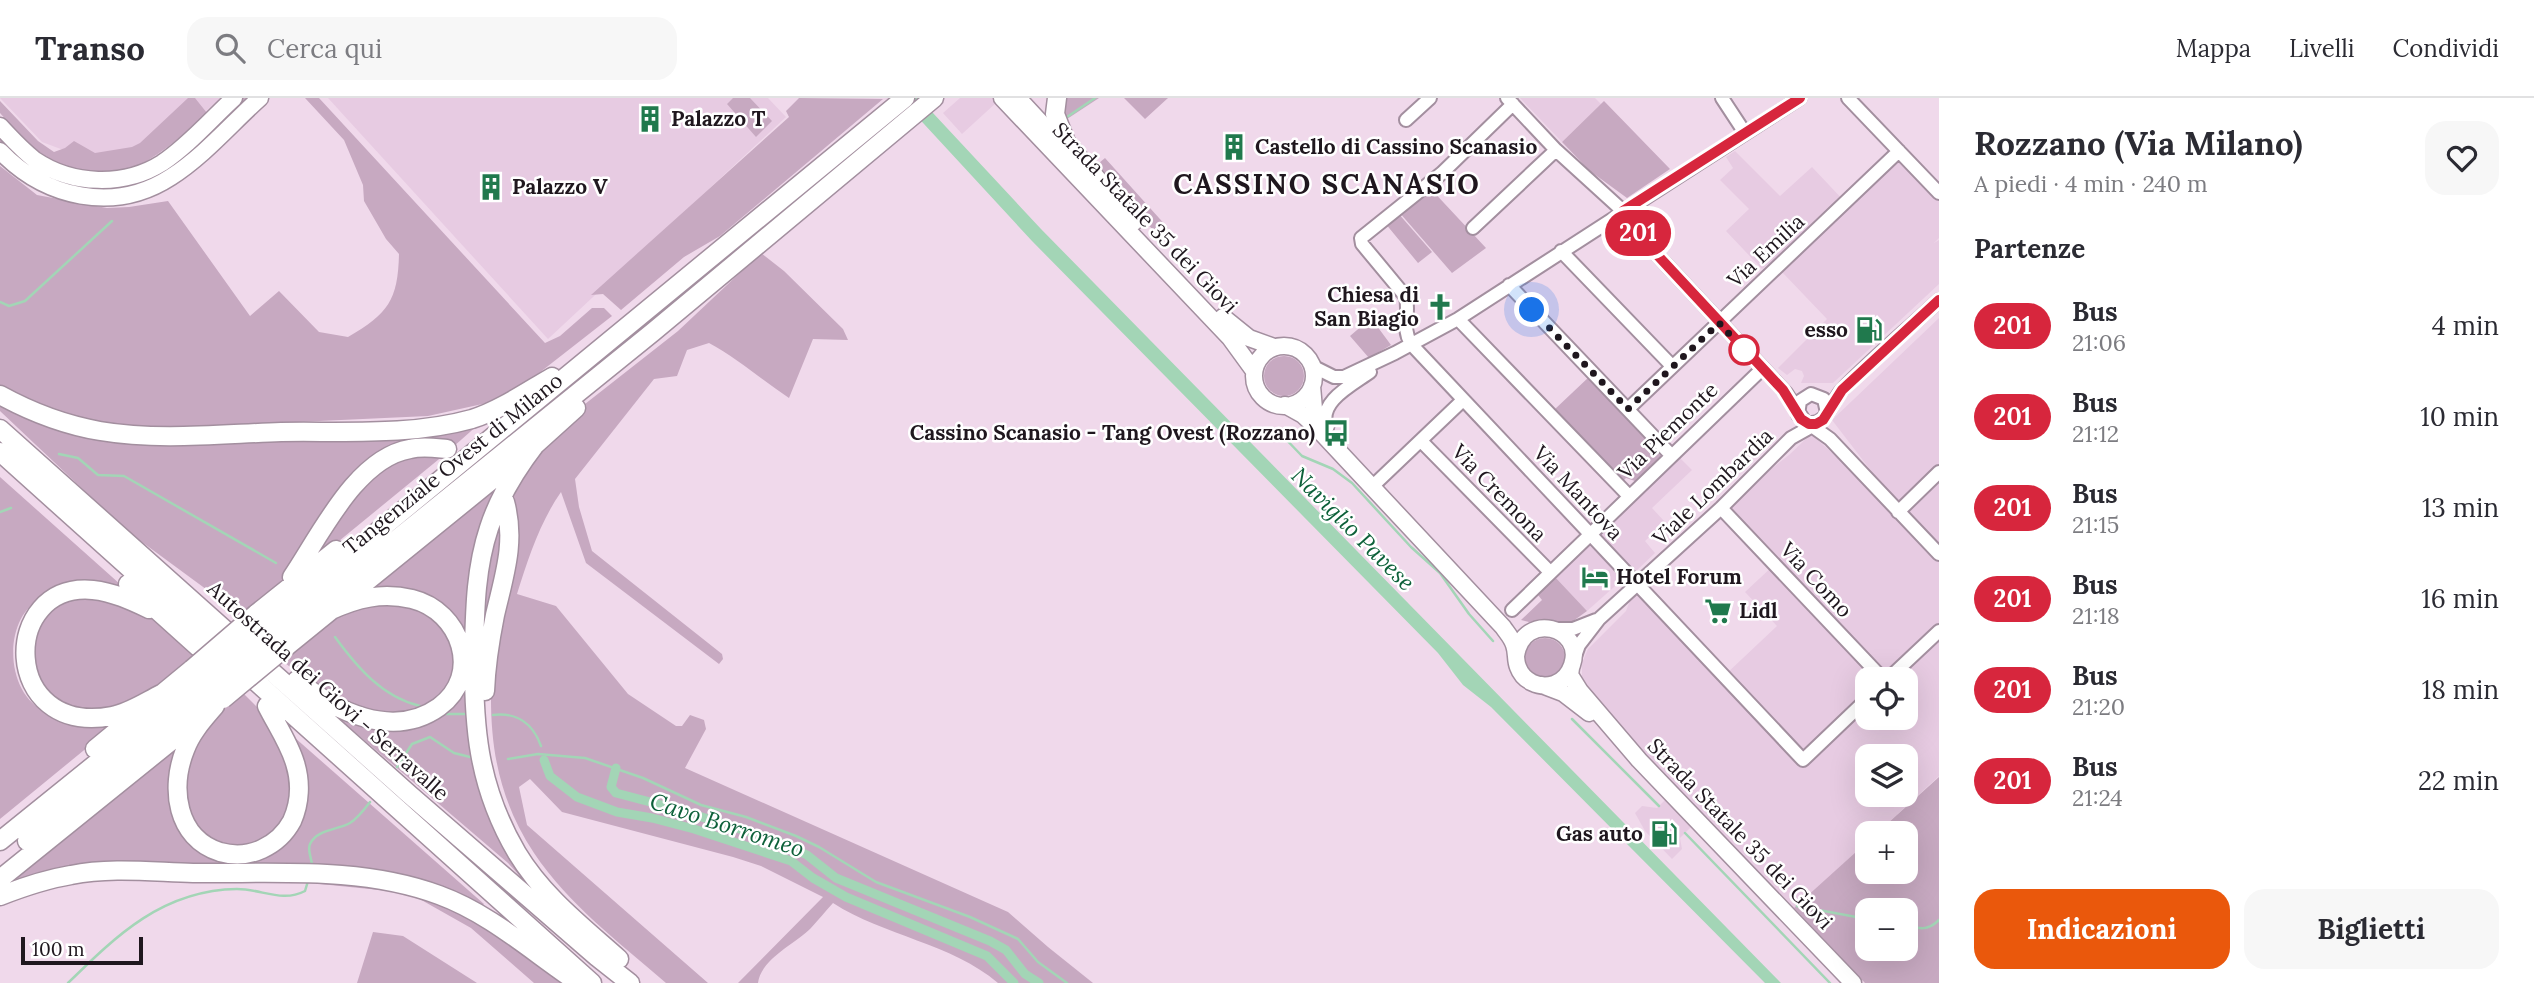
<!DOCTYPE html>
<html lang="it">
<head>
<meta charset="utf-8">
<style>
	body { margin:0; font-family:Lora,serif; background:#f7f7f7; color:#2b2b33; height:100vh; display:flex; flex-direction:column; font-size:26px; white-space:nowrap }
	* { box-sizing:border-box; margin:0 }
	p { font-size:23px; color:#7c7c81 }
	.icon { flex:none; width:38px; height:38px; fill:none; stroke:currentColor; stroke-width:2; stroke-linecap:round; stroke-linejoin:round }
	.map { position:relative; flex:1; overflow:hidden }
	.drawer { display:flex; flex-direction:column; background:#fff; width:595px }
	.drawer>* { flex:none }
	.badge { padding:0 14px; border-radius:23px; font-size:24px; line-height:46px }
	.fabs { position:absolute; left:1855px; top:569px; display:grid; gap:14px }
	.fabs a { display:grid; place-items:center; width:63px; height:63px; border-radius:14px; background:#fff; box-shadow:0 7px 28px #0002; font-size:35px }
	.scale { position:absolute; left:21px; bottom:18px; width:122px; box-sizing:border-box; padding-left:7px; border:4px solid #1f171e; border-top:0; font-size:19px; line-height:24px; white-space:nowrap; color:#1f171e; -webkit-text-stroke:5px #fff; paint-order:stroke }
	.you { position:absolute; width:35px; height:35px; margin:-18px; border:5px solid #fff; border-radius:50%; background:#1a73e8; box-shadow:0 0 0 10px #1a73e833 }
	.map>.badge { position:absolute; translate:-50% -50%; box-shadow:0 0 0 4px #fff }
	h2 { padding:0 35px; font-size:26px; line-height:63px }
	.round { display:grid; place-items:center; flex:none; width:74px; height:74px; border-radius:21px; background:#f7f7f7 }
	.overview { display:flex; align-items:center; justify-content:space-between; height:119px; padding:0 35px }
	h1 { font-size:33px; font-weight:800; line-height:52px }
	.action { display:flex; gap:14px; margin-top:auto; padding:14px 35px }
	.action a { flex:1; height:80px; border-radius:21px; background:#ea580c; color:#fff; font-size:28px; font-weight:800; line-height:80px; text-align:center }
	.action a+a { background:#f7f7f7; color:#2b2b33 }
	ul { padding:0; list-style:none }
	li { display:flex; align-items:center; gap:21px; height:91px; padding:0 35px }
	li div { flex:1 }
	li b { display:block; font-size:26px }
	li em { font-style:normal }
	li .badge { min-width:77px; font-weight:700; text-align:center }
	header { display:flex; align-items:center; gap:42px; box-sizing:border-box; height:98px; padding:0 35px; background:#fff; border-bottom:2px solid #e1e1e2 }
	header strong { font-size:33px }
	nav { display:flex; gap:38px; margin-inline-start:auto; font-size:24px }
	.search { width:490px; height:63px; background:#f7f7f7; display:flex; align-items:center; gap:18px; box-sizing:border-box; padding:0 24px; border-radius:21px; color:#7c7c81; font-size:26px }
	main { display:flex; flex:1; min-height:0 }
	.map>svg:first-child { display:block }
	.built { fill:#e7cbe2; fill-rule:evenodd }
	.green { fill:#c7a9c1; fill-rule:evenodd }
	.water { fill:#a3d5b6 }
	.lines { fill:none; stroke-linecap:round; stroke-linejoin:round }
	.stream { stroke:#a3d5b6; stroke-width:2.5 }
	.canal { stroke:#a3d5b6; stroke-width:9 }
	.minor-casing { stroke:#a38f9f; stroke-width:16 }
	.major-casing { stroke:#a38f9f; stroke-width:19 }
	.highway-casing { stroke:#a38f9f; stroke-width:21 }
	.minor { stroke:#fff; stroke-width:12 }
	.major { stroke:#fff; stroke-width:16 }
	.highway { stroke:#fff; stroke-width:18 }
	.highway-bridge-casing { stroke:#a38f9f; stroke-width:21; stroke-linecap:butt }
	.highway-bridge { stroke:#fff; stroke-width:18 }
	.line-casing { stroke:#fff; stroke-width:16 }
	.line { stroke:#d7263d; stroke-width:10 }
	.walk { stroke:#1f171e; stroke-width:7; stroke-dasharray:0 12.6 }
	.stop-dot { fill:#fff; stroke:#d7263d; stroke-width:3.5 }
	.labels { text-anchor:middle; stroke-width:5; stroke-linejoin:round; paint-order:stroke }
	.poi-label { font-size:21px; font-weight:bold; fill:#1f171e; stroke:#fff; text-anchor:start }
	.street-label { font-size:21px; fill:#1f171e; stroke:#fff }
	.water-label { font-size:23px; font-style:italic; fill:#0c6039; stroke:#fff }
	.district-label { font-size:28px; font-weight:bold; letter-spacing:2px; fill:#1f171e; stroke:#fff }
</style>
</head>
<body>
<header>
<strong>Transo</strong>
<div class="search"><svg class="icon" aria-label="search" viewBox="0 0 24 24"><circle cx="10" cy="10" r="6"/><path d="M15 15l6 6"/></svg>Cerca qui</div>
<nav><a>Mappa</a><a>Livelli</a><a>Condividi</a></nav>
</header>
<main>
<div class="map">
<svg width="1939" height="885" viewBox="0 0 1939 885">
	<rect width="100%" height="100%" fill="#f0d9eb"/>
	<path class="built" d="M0,0H221L205,14L101,66L42,44Z
		M328,0H768L786,19L548,241Z
		M960,0H993L997,4L962,36L943,15Z
		M1520,0H1595L1601,6L1562,44Z
		M1735,53L1780,98L1812,69L1846,105L1762,171L1726,133L1749,111L1720,82L1733,70L1726,59Z
		M1897,59L1939,102V140L1934,145L1939,142V186L1833,285H1801L1804,278L1802,273L1795,271L1787,277L1778,270L1827,221L1782,174Z
		M1939,220V450L1902,413L1832,322Z
		M1811,336L1898,414L1939,456V678L1877,735H1867V744L1793,812L1646,656L1595,598L1582,579V565L1588,551L1626,513L1637,485L1725,577L1777,528L1745,494L1774,467L1721,410L1789,357ZM1867,581H1906V620H1867ZM1867,658H1906V696H1867Z
		M1677,357L1692,372L1652,410L1665,424L1645,443L1655,455L1633,476L1595,435Z
		M1588,446L1623,481L1587,513L1555,479Z
		M1666,701L1692,728L1680,740L1682,751L1672,761L1645,733L1635,715L1642,708L1657,710Z"/>
	<path class="green" d="M188,0H195L207,15C187,33 164,55 139,67C108,83 65,74 38,53C24,42 12,28 0,15V3L38,43L54,54L65,50L74,43L95,55L132,49L140,45Z
		M241,0H255L167,78L143,88L103,95L46,83L0,48V36L34,69L128,85Z
		M305,0H319L545,245L560,238L592,210H604L612,218L525,286L496,303L428,318L141,331L101,327L70,319L0,290V68L37,97L107,110L129,109L168,103L250,218L279,193L319,234L348,239C388,216 398,202 399,156L386,141L364,103L363,87L344,42Z
		M733,0H750L772,23L756,39L727,6Z
		M799,0L883,1L720,138L684,159L621,212L603,196L591,197L789,19L786,13Z
		M1061,0H1099L1064,23Z
		M1124,0H1168L1145,21Z
		M1604,3L1670,71L1627,100L1590,73L1562,44Z
		M1105,60L1168,130L1159,138L1093,70Z
		M1430,90L1486,150L1452,175L1399,114Z
		M1398,115L1432,154L1418,165L1385,125Z
		M761,155L784,173L843,231L848,242L813,241L789,300C762,282 737,260 709,245L687,252L677,278L654,281L575,381L579,409L592,453L722,556L723,561L719,566L586,465L561,394C540,424 528,461 517,496L556,508L628,596L676,628H682L690,617L704,622L706,631L685,670L1008,814L1048,849L1093,885H998C951,845 884,838 833,805C825,814 818,822 811,830C795,846 761,861 758,885H738L823,799L761,768L733,759L562,714L530,681L519,689L527,727L708,885H666C620,845 568,806 534,755C483,678 488,602 496,515C500,476 504,437 508,399L517,379L571,317L678,233Z
		M1371,220L1391,247L1369,260L1350,238Z
		M1264 278a20 20 0 1 1 40 0a20 20 0 1 1-40 0Z
		M1590,278L1660,353L1658,355L1661,358L1635,383L1626,380L1622,384L1554,312Z
		M0,302L84,335L479,326L453,349L383,355L280,484L240,523L214,497L127,433L0,313Z
		M404,357H444L306,470L366,381Z
		M0,379L130,495C114,496 55,494 44,499C1,517 4,598 47,614C61,619 105,620 122,621L0,721Z
		M488,388L494,399L479,439L472,647L550,806L536,796L508,765L329,612L390,628L462,589L446,511L365,494Z
		M498,416L505,438L481,560L478,511Z
		M1555,479L1587,513L1569,526L1551,522L1529,524L1521,522L1542,502L1538,497Z
		M92,499L147,516L198,556C184,568 169,585 153,595C120,613 76,619 43,600L25,534L55,504Z
		M407,504L440,519L456,548L453,580L444,595L422,612L394,618L362,613L304,580L280,561L310,533L351,510Z
		M1525 560a20 20 0 1 1 40 0a20 20 0 1 1-40 0Z
		M240,592L271,623L294,682L289,715L269,740L242,750L219,747L193,729L182,700L195,638Z
		M181,636L173,709L227,761L297,726L293,641L294,639L484,806L479,811L413,783L116,768L0,792Z
		M1939,679V885H1865L1794,810L1867,744V774H1906V735H1877ZM1867,812H1906V850H1867Z
		M322,781C428,786 484,814 561,885H534L471,830L409,795L320,786Z
		M373,834L403,838L477,885H357Z"/>
	<path class="water" d="M900,0H919L1041,131L1781,885H1765L1491,609L1463,587L1438,555L1032,143Z"/>
	<g class="lines">
		<path class="stream" d="M1064,21L1095,0
			M0,204L9,208L25,203L112,123
			M1279,334L1302,358L1333,371L1352,385L1411,449L1440,475L1469,516L1493,543
			M59,356L78,360L98,377L124,378L276,465
			M0,414L11,410
			M335,539C357,569 382,599 420,608
			M446,616H470
			M493,617C517,614 533,626 541,648
			M1572,621L1659,708
			M508,661L538,656L585,660L643,680L701,707L746,719L796,738L819,749L876,784L970,819L1018,841L1038,864L1067,885
			M397,669L412,646L430,639L454,655L474,660
			M1685,735L1830,885
			M312,768C312,760 307,753 310,746C317,731 338,732 350,725C358,720 364,712 370,704
			M1797,808L1867,821
			M1906,827C1920,831 1928,833 1939,822
			M68,885C117,837 163,792 237,791C262,791 282,805 305,793L308,783"/>
		<path class="canal" d="M544,662L550,678L577,699L617,714L652,720L694,731L791,763L813,780L846,799L987,858L1014,885
			M616,670L611,689L616,695L673,710L775,742L807,757L836,780L990,843L1006,852L1025,876L1039,885"/>
		<defs>
			<path id="minor" d="M1507,0L1556,52L1623,113L1648,147L1786,295L1805,324C1826,331 1831,304 1842,292C1873,260 1907,232 1939,202
				M1722,0L1745,35
				M1848,0L1939,95
				M1513,6L1442,75L1361,140L1362,146L1406,199C1410,218 1401,228 1411,246L1803,662L1867,601
				M1406,22L1430,0
				M1473,130L1556,52
				M1561,153L1672,268
				M1509,187L1671,357
				M1458,221L1629,398
				M1312,268L1334,279H1344L1395,255L1458,221L1800,0
				M1628,311L1899,53
				M1798,317L1800,303L1811,296L1824,301L1827,315
				M1809,326L1830,341L1939,456
				M1327,329C1317,304 1352,287 1370,274
				M1421,343L1550,474
				M1377,384L1463,302
				M1721,410L1883,581
				M1898,414L1939,374
				M1512,512L1762,271
				M1553,531H1573L1596,522
				M1574,561L1579,547L1599,521L1721,410L1791,340L1816,326
				M1888,581L1939,533"/>
			<path id="major" d="M1002,0L1230,240L1254,273
				M1018,0L1069,55
				M0,28C11,40 22,52 35,62C72,87 124,89 162,65C189,47 211,21 234,0
				M1066,43L1134,124
				M0,53C45,100 114,116 171,79C204,58 231,26 260,0
				M1223,219L1249,240L1274,249
				M1254 278a30 30 0 1 1 60 0a30 30 0 1 1-60 0Z
				M1312,288L1314,311L1326,328
				M1285,307L1303,317L1316,329L1503,529C1507,535 1512,540 1514,547C1517,555 1515,562 1518,569C1523,583 1539,591 1554,586C1563,583 1569,576 1572,567C1585,529 1523,512 1516,558
				M1571,570L1570,577L1580,593L1639,662L1853,885
				M1542,587L1563,595L1589,615"/>
			<path id="highway" d="M1057,0L1055,16L1066,44
				M0,297C31,314 65,327 100,333C159,343 221,336 281,334C343,333 411,338 472,321C500,312 526,294 552,279
				M0,331L410,697L597,859L630,885
				M535,347C515,373 499,399 489,430C476,469 475,509 474,550C473,626 477,687 517,755C543,798 582,828 619,861
				M0,354L592,885
				M292,479C320,438 356,360 410,351C422,348 435,350 447,351
				M128,486L198,549
				M149,511C132,503 113,494 93,492C0,483 0,639 112,618C129,615 145,604 161,596
				M256,516L336,452
				M265,526L905,0
				M277,538L653,234L934,0
				M287,548L535,347L576,310
				M297,582C334,613 393,642 439,609C483,577 461,513 412,501C382,494 357,500 329,513
				M485,593C486,568 490,542 495,517C504,478 516,444 505,404
				M215,608C203,622 191,635 185,652C170,690 176,740 220,754C234,758 249,757 262,751C275,745 285,736 292,723C300,705 301,684 295,665C289,645 276,626 267,608
				M95,651L192,571
				M0,743L202,580
				M27,743L216,589
				M0,781L196,623
				M0,798C23,789 47,781 71,777C111,769 152,774 193,775C274,776 361,768 439,797C491,816 532,854 577,884"/>
		</defs>
		<use href="#minor" class="minor-casing"/>
		<use href="#major" class="major-casing"/>
		<use href="#highway" class="highway-casing"/>
		<use href="#minor" class="minor"/>
		<use href="#major" class="major"/>
		<use href="#highway" class="highway"/>
		<defs>
			<path id="highway-bridge" d="M192,571L256,516
				M202,580L265,526
				M216,589L277,538
				M223,601L287,548"/>
		</defs>
		<use href="#highway-bridge" class="highway-bridge-casing"/>
		<use href="#highway-bridge" class="highway-bridge"/>
	</g>
	<g class="lines">
		<defs>
			<path id="line" d="M1800,0L1623,113L1648,147L1783,292L1801,321L1809,326H1816L1823,322L1842,292L1939,202"/>
		</defs>
		<use href="#line" class="line-casing"/>
		<use href="#line" class="line"/>
		<path class="walk" d="M1532,212L1628,311L1719,225L1744,252"/>
	</g>
	<defs>
		<symbol id="building-bare" viewBox="-9 -9 18 18"><path d="M-4-6H4V6H1V3H-1V6H-4ZM-2.5-4.3h1.7v1.8h-1.7ZM.8-4.3h1.7v1.8H.8ZM-2.5-1h1.7V.8h-1.7ZM.8-1h1.7V.8H.8Z" fill="#20794d" stroke="#fff" stroke-width="2.5" paint-order="stroke"/></symbol>
		<symbol id="church-bare" viewBox="-9 -9 18 18"><path d="M-1.2-6h2.4v3.5h3.3v2.4h-3.3V6h-2.4V-.1h-3.3v-2.4h3.3Z" fill="#20794d" stroke="#fff" stroke-width="2.5" paint-order="stroke"/></symbol>
		<symbol id="fuel-bare" viewBox="-9 -9 18 18"><path d="M-5.5-6h7V0h2V4h1.3V-2.5L3-4.5l.8-.8L6-3V5H2.5V1h-1V6h-7ZM-4.2-4.7v3.2H.2V-4.7Z" fill="#20794d" stroke="#fff" stroke-width="2.5" paint-order="stroke"/></symbol>
		<symbol id="bus-bare" viewBox="-9 -9 18 18"><path d="M-5-6H5V4H4V6H2V4H-2V6H-4V4H-5ZM-3.5-4V0h7V-4ZM-3.5 1.2v1.5H-2V1.2ZM2 1.2v1.5H3.5V1.2Z" fill="#20794d" stroke="#fff" stroke-width="2.5" paint-order="stroke"/></symbol>
		<symbol id="hotel-bare" viewBox="-9 -9 18 18"><path d="M-6-4.5h1.5V1H6V5H4.5V3h-9V5H-6ZM-4 0a1.8 1.8 0 1 1 3.6 0ZM.5 0V-2.5h3Q6-2.5 6 0Z" fill="#20794d" stroke="#fff" stroke-width="2.5" paint-order="stroke"/></symbol>
		<symbol id="supermarket-bare" viewBox="-9 -9 18 18"><path d="M-6-5.5h2.5l.6 2H6L4.5 2H-2.5L-4.4-4H-6ZM-1.5 3.2a1.3 1.3 0 1 0 .1 0ZM3 3.2a1.3 1.3 0 1 0 .1 0Z" fill="#20794d" stroke="#fff" stroke-width="2.5" paint-order="stroke"/></symbol>
	</defs>
	<g fill-rule="evenodd">
		<use href="#building-bare" x="631" y="2" width="38" height="38"/>
		<use href="#building-bare" x="1215" y="30" width="38" height="38"/>
		<use href="#building-bare" x="472" y="70" width="38" height="38"/>
		<use href="#church-bare" x="1421" y="190" width="38" height="38"/>
		<use href="#fuel-bare" x="1850" y="213" width="38" height="38"/>
		<use href="#bus-bare" x="1317" y="316" width="38" height="38"/>
		<use href="#hotel-bare" x="1576" y="460" width="38" height="38"/>
		<use href="#supermarket-bare" x="1699" y="494" width="38" height="38"/>
		<use href="#fuel-bare" x="1645" y="717" width="38" height="38"/>
	</g>
	<circle class="stop-dot" cx="1744" cy="252" r="14"/>
	<g class="labels">
		<g class="poi-label">
			<text x="671" y="28">Palazzo T</text>
			<text x="1255" y="56">Castello di Cassino Scanasio</text>
			<text x="512" y="96">Palazzo V</text>
			<text x="1419" y="204" text-anchor="end">Chiesa di<tspan x="1419" dy="24">San Biagio</tspan></text>
			<text x="1848" y="239" text-anchor="end">esso</text>
			<text x="1315" y="342" text-anchor="end">Cassino Scanasio - Tang Ovest (Rozzano)</text>
			<text x="1616" y="486">Hotel Forum</text>
			<text x="1739" y="520">Lidl</text>
			<text x="1643" y="743" text-anchor="end">Gas auto</text>
		</g>
		<g class="street-label">
			<text transform="translate(1145 120) rotate(46)" y="7">Strada Statale 35 dei Giovi</text>
			<text transform="translate(1766 153) rotate(-43)" y="7">Via Emilia</text>
			<text transform="translate(1668 333) rotate(-44)" y="7">Via Piemonte</text>
			<text transform="translate(453 366) rotate(-39)" y="7">Tangenziale Ovest di Milano</text>
			<text transform="translate(1713 389) rotate(-44)" y="7">Viale Lombardia</text>
			<text transform="translate(1499 395) rotate(46)" y="7">Via Cremona</text>
			<text transform="translate(1578 395) rotate(47)" y="7">Via Mantova</text>
			<text transform="translate(1816 482) rotate(47)" y="7">Via Como</text>
			<text transform="translate(328 593) rotate(42)" y="7">Autostrada dei Giovi - Serravalle</text>
			<text transform="translate(1740 736) rotate(46)" y="7">Strada Statale 35 dei Giovi</text>
		</g>
		<g class="water-label">
			<text transform="translate(1353 431) rotate(45)" y="8">Naviglio Pavese</text>
			<text transform="translate(727 727) rotate(18)" y="8">Cavo Borromeo</text>
		</g>
		<g class="district-label">
			<text x="1327" y="96">CASSINO SCANASIO</text>
		</g>
	</g>
</svg>
<div class="fabs">
<a><svg class="icon" aria-label="locate" viewBox="0 0 24 24"><circle cx="12" cy="12" r="6"/><path d="M12 2v4M12 18v4M2 12h4M18 12h4"/></svg></a>
<a><svg class="icon" aria-label="layers" viewBox="0 0 24 24"><path d="M12 4l9 5-9 5-9-5zM3 14l9 5 9-5"/></svg></a>
<a>+</a>
<a>−</a>
</div>
<div class="scale">100 m</div>
<div class="you" style="left:1532px;top:212px"></div>
<b class="badge" style="left:1638px;top:135px;background:#d7263d;color:#fff">201</b>
</div>
<section class="drawer">
<div class="overview"><div><h1>Rozzano (Via Milano)</h1><p>A piedi · 4 min · 240 m</p></div><a class="round"><svg class="icon" aria-label="heart" viewBox="0 0 24 24"><path d="M12 20l-8-8c-3-5 5-10 8-4 3-6 11-1 8 4z"/></svg></a></div>
<h2>Partenze</h2>
<ul>
<li><span class="badge" style="background:#d7263d;color:#fff">201</span><div><b>Bus</b><p>21:06</p></div><em>4 min</em></li>
<li><span class="badge" style="background:#d7263d;color:#fff">201</span><div><b>Bus</b><p>21:12</p></div><em>10 min</em></li>
<li><span class="badge" style="background:#d7263d;color:#fff">201</span><div><b>Bus</b><p>21:15</p></div><em>13 min</em></li>
<li><span class="badge" style="background:#d7263d;color:#fff">201</span><div><b>Bus</b><p>21:18</p></div><em>16 min</em></li>
<li><span class="badge" style="background:#d7263d;color:#fff">201</span><div><b>Bus</b><p>21:20</p></div><em>18 min</em></li>
<li><span class="badge" style="background:#d7263d;color:#fff">201</span><div><b>Bus</b><p>21:24</p></div><em>22 min</em></li>
</ul>
<div class="action"><a>Indicazioni</a><a>Biglietti</a></div>
</section>
</main>
</body>
</html>
